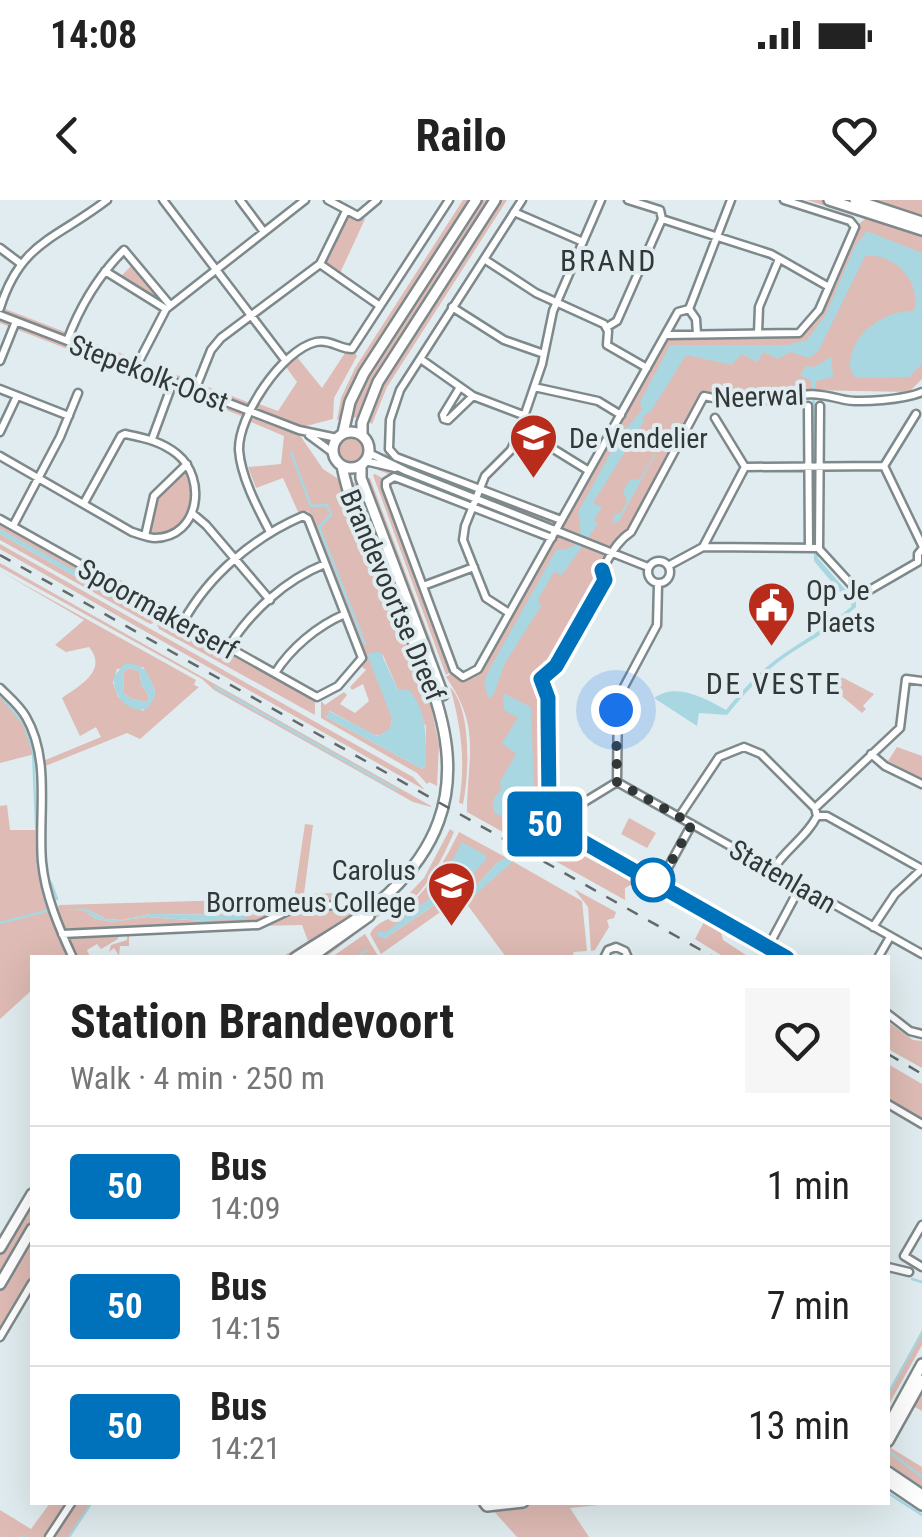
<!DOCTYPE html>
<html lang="en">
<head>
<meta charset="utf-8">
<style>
	body { margin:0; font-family:"Roboto Condensed",sans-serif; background:#f6f6f6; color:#222; height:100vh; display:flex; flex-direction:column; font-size:38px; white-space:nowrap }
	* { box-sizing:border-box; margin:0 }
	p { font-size:32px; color:#767676 }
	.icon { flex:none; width:55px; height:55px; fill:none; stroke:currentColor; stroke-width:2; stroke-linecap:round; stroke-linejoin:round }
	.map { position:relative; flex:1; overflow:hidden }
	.details { position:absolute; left:30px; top:755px; width:860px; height:550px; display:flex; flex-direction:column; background:#fff; border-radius:0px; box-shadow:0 10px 40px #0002 }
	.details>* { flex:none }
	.badge { padding:0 20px; border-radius:8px; font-size:35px; line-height:65px }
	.you { position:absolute; width:50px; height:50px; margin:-25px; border:8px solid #fff; border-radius:50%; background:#1a73e8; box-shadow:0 0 0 15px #1a73e833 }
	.map>.badge { position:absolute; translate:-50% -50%; box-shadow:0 0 0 5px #fff }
	.round { display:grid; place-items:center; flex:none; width:105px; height:105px; border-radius:0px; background:#f6f6f6 }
	.head { display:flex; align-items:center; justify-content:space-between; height:170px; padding:0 40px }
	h1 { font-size:48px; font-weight:700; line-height:75px }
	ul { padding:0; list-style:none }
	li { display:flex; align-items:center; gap:30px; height:120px; padding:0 40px; border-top:2px solid #e0e0e0 }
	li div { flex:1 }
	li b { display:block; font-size:38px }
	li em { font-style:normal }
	li .badge { min-width:110px; font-weight:700; text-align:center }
	.status { display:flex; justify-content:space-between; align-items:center; height:70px; padding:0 50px; background:#fff; direction:ltr }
	.status svg { height:28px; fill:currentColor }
	header { display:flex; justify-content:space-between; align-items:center; height:130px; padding:0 40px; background:#fff; font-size:45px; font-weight:700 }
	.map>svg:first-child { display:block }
	.green { fill:#debbb4; fill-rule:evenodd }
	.water { fill:#a8d7e2; fill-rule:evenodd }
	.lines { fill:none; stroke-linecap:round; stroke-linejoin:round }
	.stream { stroke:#a8d7e2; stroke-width:2.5 }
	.minor-casing { stroke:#7e898b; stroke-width:11 }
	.tertiary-casing { stroke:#7e898b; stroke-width:14 }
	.secondary-casing { stroke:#7e898b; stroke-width:14 }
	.minor { stroke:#fff; stroke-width:6 }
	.tertiary { stroke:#fff; stroke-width:9 }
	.secondary { stroke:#fff; stroke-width:9 }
	.rail { stroke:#62696a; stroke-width:2.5; stroke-dasharray:12 12; stroke-linecap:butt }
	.line-casing { stroke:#fff; stroke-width:22 }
	.line { stroke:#0072bc; stroke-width:15 }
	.walk { stroke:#323738; stroke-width:10; stroke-dasharray:0 18 }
	.stop-dot { fill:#fff; stroke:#0072bc; stroke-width:5 }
	.labels { text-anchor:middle; stroke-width:8; stroke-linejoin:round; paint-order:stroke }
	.street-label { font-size:28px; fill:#323738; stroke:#e0ecef }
	.poi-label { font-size:28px; fill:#323738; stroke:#e0ecef; text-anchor:start }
	.neighbourhood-label { font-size:30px; letter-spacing:2.5px; fill:#323738; stroke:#e0ecef }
</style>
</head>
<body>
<div class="status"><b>14:08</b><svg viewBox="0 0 49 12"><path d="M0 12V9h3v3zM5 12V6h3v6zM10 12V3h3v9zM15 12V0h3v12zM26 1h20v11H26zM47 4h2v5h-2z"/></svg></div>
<header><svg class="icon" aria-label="back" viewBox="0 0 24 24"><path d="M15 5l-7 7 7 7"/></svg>Railo<svg class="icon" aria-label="heart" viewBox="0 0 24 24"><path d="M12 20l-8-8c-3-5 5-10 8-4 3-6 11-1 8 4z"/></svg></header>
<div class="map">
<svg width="922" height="1337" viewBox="0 0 922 1337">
	<rect width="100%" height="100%" fill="#e0ecef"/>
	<path class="green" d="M463,0H473L362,172L344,217L337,220L341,198L355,168Z
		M477,0H493L377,181L361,218L348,217L355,193Z
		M497,0H507L387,187L372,224L366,220L372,200Z
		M807,0H821L868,15L833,0H848L873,8L858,0H922V179L909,192L809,190L725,195C709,190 694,194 693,214L550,466L533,476V484L542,496L544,607L525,624L634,683L625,688V700L467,612C467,557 482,528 446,477L452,473L465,480L478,473L665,140L798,136L819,112L860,23L865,19Z
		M350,15L365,19L340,73L325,63Z
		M134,63L164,103L163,104L120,77Z
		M0,107L250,203L244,217L0,123Z
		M354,152L357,156L334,198L333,219L302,227L299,234L323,269L343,282L434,496L430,501L439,545L437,586L429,582L427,584L417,573L321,518V501L325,505L344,492L347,495L340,504L355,513L369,501L363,484L352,490L350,487L366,470L362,467L365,456L308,311L299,314L283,278L256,288L248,267L281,264L284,236L251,222L259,204L278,211L297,182L286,167L297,157L322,188L345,153ZM382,453L398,490L426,526V565L422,569L326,517L330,511L374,535L381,536L390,529L392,519Z
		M337 250a14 14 0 1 1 28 0a14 14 0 1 1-28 0Z
		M385,253L393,260L551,319L549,323L383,257Z
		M378,267L401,273L548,329L546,333L378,270Z
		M184,271C199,302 188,333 150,333L156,298Z
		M375,274L384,279L382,287L452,471L446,475L373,275Z
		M370,278L433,446L447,495L364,280Z
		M361,282L441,497L439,498L355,308L347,283Z
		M0,323L158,412L154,423L150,424L0,340V334L147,417L151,415L0,329Z
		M0,344L413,577L425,590L0,349Z
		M0,363L431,606V607L413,602L214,490L202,479L0,367Z
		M0,371L196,480L194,485L199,487L140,539L127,533L43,567V561L101,537L96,527L80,536L62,498C81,485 108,470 89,447L66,452L55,445L84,420ZM143,467L155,490L143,511L118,497L113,483L117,469Z
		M165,416L315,500V515L159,429L157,425Z
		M129,468L139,471L142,486L149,496L147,502L132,499L123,493L124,472Z
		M834,473L874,494L863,506L866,509L862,513L826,483Z
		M450,487C472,509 469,575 463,604L459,603C466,561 461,526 450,487Z
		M0,494L24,523L35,554L0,563Z
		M897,547L922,556V579L888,561Z
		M7,605L10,630H36L44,701L68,757L32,758V790L0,819V606Z
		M629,618L656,633L647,648L621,634Z
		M305,624L313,625L304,694L334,693L330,704L290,707L260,723L170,726L129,732V746H120L119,756L114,748L109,752L111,745L127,740V731L119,732L118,739L101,749L97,744L87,750L90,757H77L56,712L59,705L294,698ZM317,699V703L274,704L252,715L203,721L147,717L110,722L94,718L84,710L63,711L88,710L106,719L121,720L151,714L236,715L248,714L271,703Z
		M450,629L454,632C441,662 421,703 389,715L424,678Z
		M459,632L507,658L498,662L475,687L442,689L430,702L384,734V739L436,704L456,701L381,754L370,734C378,719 395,719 408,707C431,685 445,660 459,632Z
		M512,661L582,701L587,751L574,752L573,755L506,757L463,699L475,694Z
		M574,689L616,712L614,718L607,720L609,727L595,750L591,751L588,707Z
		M381,694L380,700L293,757H282L308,741L302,725L257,726L296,709H357Z
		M386,706H392L326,757L313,758Z
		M705,720L720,728L723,740L749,757H724L695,739Z
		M365,734L378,756L332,757Z
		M888,822L913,840L922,841V868L888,849Z
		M888,864L922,884V921L888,901Z
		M32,1000V1025L0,1080V1055Z
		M32,1037V1077L0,1132V1091Z
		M922,1130V1145L888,1206V1192Z
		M922,1183V1211L913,1206L891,1248L922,1267V1293L888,1269V1246Z
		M561,1302L618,1303L570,1308L589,1337H517L490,1307Z
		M50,1303H68L45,1337H0V1310L31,1329Z
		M76,1303H91L70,1337H53Z"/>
	<path class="water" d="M867,31L922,53V164L909,177L855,178C853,173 849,168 850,163C852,132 886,110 914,111C922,81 894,53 865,56L819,150L810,158L790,152L778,159L764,152L757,162L741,154L732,165L686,155L651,211L644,216L643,223L593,303L602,307L594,320L598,324L562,375L554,372L538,399L541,406L505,463L493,496L488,498L484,482L489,470L556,350C584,348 582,335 578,312L621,234L642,210L640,202L670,145H788L807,140L826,114L855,46Z
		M831,157L833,177L816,181L815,191L818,358L856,402V407C834,427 815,438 791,453C765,470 746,492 727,515L699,513L697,526L654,498C677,482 704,498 726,510C744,488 763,467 788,451C810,436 831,424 852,406L814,361L812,191L811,181L800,175L806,166L814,167Z
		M679,211L619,321L612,324L615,314L621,313L627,302L623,291L630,280L640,279Z
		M0,329L150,412L151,415L147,417L0,334Z
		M380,451L398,490H409C428,512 426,538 426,565L422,569L326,517L329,511L377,536L390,529L392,519L367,454Z
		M125,463C147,463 151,478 156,495L147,509C127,513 112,496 114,476ZM129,468L139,471L142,486L149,496L147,502L132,499L123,493L124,472Z
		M503,493L531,507L535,615L527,623L553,638L551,644L524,633L523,629L495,613C491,602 493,598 501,590L500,582L516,554L502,543L518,518L504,510Z
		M462,642L485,655L486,660L470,677L448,679L445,674Z
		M512,655L511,663L475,695L436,704L384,739L377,736L378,732H386L442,689L475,687L498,662Z
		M317,699V703L274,704L242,719L203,721L147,717L110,722L94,718L84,710H60L84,708L106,719L121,720L151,714L236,715L248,714L271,703Z"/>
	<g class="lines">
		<path class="stream" d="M291,252L311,306L327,305L331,315L319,327L365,444
			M215,487L397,590
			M0,495L24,524L33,551L38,669L46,703
			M51,683L57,699
			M348,701L356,704
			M0,723L46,711
			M355,758L366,751
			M912,1079L922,1082
			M888,1194L922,1133
			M891,1253L922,1277
			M888,1293L922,1315
			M23,1337L24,1336
			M69,1337L92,1302"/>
		<defs>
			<path id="minor" d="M163,0L285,160
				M240,0L264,32
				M328,0L358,16L377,0
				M522,0L400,190L390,220L389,249L396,257L561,320
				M628,0L660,10L662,19L771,54L829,87
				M346,11L320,64L380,106
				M514,12L583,42
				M0,48L20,63
				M484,59L536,93L604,124L608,131L607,145L647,168
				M105,71L166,109
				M452,107L504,140L544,154
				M0,108C21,41 57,39 107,0
				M689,109L696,119L697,134
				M0,115L299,230L337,238
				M607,127L617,121L662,19
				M758,133L759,107L779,59
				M667,135L799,133L819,110L855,27L850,21L784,0
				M67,141C80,106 97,77 124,50L170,105
				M422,160L473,196L523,215
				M0,161L16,121
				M136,167L166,109L305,0
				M460,187L443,215L444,219L448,220L473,196
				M534,187L598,201L621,215
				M0,189L69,216
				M195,190L211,150L221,138L320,64
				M808,206L809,347
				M715,218L745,267
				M0,232L17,196
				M518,234L547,245L589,271
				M309,235L332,252
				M152,239L173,182
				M369,253L406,271L648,367
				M0,256L132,332C139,334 148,338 155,338C200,337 207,278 177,254C161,241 144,238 125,234L121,236L84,303
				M365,261L395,268
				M884,266L916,214
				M193,314L206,325L270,400
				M0,319L317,497L338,486L362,458L308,319L303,316C254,337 209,375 183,422
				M13,326L60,237L78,193
				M269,330C257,307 241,277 239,250C238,216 282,150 316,142C330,139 340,149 352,149L449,0
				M145,336L154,296L187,264
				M552,338L400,279L394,277L386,282V287L454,470L463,477L478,469L678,112L689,109L731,0
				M703,347L818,348L861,395L918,362V354L922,349
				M819,349L820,206
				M648 372a11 11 0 1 1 22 0a11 11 0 1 1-22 0Z
				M668,366L703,347L745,267L884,266L922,345
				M658,384L657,425L618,498L617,582L922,754
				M423,386L474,367
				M509,413L486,398L463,340L465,326L485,276L511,250L518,234L542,164L553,111L601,0
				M228,448C250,412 285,380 325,364
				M275,473C291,448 317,426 345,414
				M0,488C9,497 20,506 26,517C51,560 38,614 42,662C45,695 59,728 73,758
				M871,554L885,566L922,584
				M815,608L900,528L906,479L922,481
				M563,615L617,582
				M679,617L719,557L744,547L761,554L815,608L817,616H827L922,669
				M772,671C784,650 807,637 817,616
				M659,684L692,624
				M873,727L895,694L922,669
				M62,734L258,725L294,708L336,705
				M768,747L800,687
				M879,756L890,737
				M604,758L608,750L616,747L625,751L628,758
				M787,758L571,635L548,628L544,620C551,591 553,531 548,501C546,493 541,488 541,479L556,466L605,380L602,370C611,355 616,342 631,332L704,196L722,200H787C804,190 824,195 841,199C859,204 906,199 922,192
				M888,814L910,831L922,834
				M888,904L922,924
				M922,1025L904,1056L922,1067
				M888,1067L909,1072
				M0,1137L32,1083
				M49,1337L72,1302"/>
			<path id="tertiary" d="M829,0L922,30
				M855,0L922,22
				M888,1226L922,1164
				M888,1241L922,1180
				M888,1272L922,1295
				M888,1282L922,1305
				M484,1302L487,1306L523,1302"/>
			<path id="secondary" d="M333 250a18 18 0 1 1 36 0a18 18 0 1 1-36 0Z
				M343,233L350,202L364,173L476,0
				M362,235V223L378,182L495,0
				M361,266V278L443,495
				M295,758C326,737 362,719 389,693C533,558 370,408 342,266
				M310,758L369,716
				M0,1048L32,994
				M0,1084L32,1029"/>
		</defs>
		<use href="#minor" class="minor-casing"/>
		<use href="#tertiary" class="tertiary-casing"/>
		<use href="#secondary" class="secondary-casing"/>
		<use href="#minor" class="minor"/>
		<use href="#tertiary" class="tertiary"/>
		<use href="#secondary" class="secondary"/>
		<path class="rail" d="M0,355L715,758
			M888,854L922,874"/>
	</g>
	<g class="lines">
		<defs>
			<path id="line" d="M602,370L605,380L556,466L541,479L548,498V514L549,602L545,622L551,630L571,635L787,758"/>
		</defs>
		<use href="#line" class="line-casing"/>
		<use href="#line" class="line"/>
		<path class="walk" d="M616,510L617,582L692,624L659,684L653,680"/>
	</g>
	<defs>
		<symbol id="school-pin" viewBox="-11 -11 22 30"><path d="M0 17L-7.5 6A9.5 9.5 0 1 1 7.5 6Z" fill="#b92c1c" stroke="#e0ecef"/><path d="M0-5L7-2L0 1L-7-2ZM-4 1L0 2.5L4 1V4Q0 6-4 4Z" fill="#fff"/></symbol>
		<symbol id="civic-pin" viewBox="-11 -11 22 30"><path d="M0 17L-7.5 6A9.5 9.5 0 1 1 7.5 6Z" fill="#b92c1c" stroke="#e0ecef"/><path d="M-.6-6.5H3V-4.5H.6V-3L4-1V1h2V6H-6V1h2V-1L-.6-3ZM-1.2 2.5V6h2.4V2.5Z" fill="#fff"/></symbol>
	</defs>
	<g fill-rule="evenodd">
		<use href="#school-pin" x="506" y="210" width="55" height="75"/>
		<use href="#civic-pin" x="744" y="378" width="55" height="75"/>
		<use href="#school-pin" x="424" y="658" width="55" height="75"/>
	</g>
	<circle class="stop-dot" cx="653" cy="680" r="20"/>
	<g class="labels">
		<g class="street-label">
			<text transform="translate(149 173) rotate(21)" y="10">Stepekolk-Oost</text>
			<text transform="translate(759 196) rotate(-2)" y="10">Neerwal</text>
			<text transform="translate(393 395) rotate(67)" y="10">Brandevoortse Dreef</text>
			<text transform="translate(158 409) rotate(29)" y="10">Spoormakerserf</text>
			<text transform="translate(783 676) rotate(30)" y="10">Statenlaan</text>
		</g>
		<g class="poi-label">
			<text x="569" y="248">De Vendelier</text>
			<text x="806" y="400">Op Je<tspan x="806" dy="32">Plaets</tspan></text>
			<text x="416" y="680" text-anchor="end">Carolus<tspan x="416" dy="32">Borromeus College</tspan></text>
		</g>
		<g class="neighbourhood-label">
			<text x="609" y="71">BRAND</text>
			<text x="774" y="494">DE VESTE</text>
		</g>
	</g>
</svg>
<div class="you" style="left:616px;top:510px"></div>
<b class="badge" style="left:545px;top:624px;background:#0072bc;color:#fff">50</b>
<section class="details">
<div class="head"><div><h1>Station Brandevoort</h1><p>Walk · 4 min · 250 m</p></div><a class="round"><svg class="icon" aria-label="heart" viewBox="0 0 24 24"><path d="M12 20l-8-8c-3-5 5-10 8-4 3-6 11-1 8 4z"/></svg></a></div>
<ul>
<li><span class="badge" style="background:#0072bc;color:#fff">50</span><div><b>Bus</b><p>14:09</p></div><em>1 min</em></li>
<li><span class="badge" style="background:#0072bc;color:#fff">50</span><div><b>Bus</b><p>14:15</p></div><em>7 min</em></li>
<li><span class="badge" style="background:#0072bc;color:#fff">50</span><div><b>Bus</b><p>14:21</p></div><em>13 min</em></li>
</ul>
</section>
</div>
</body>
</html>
